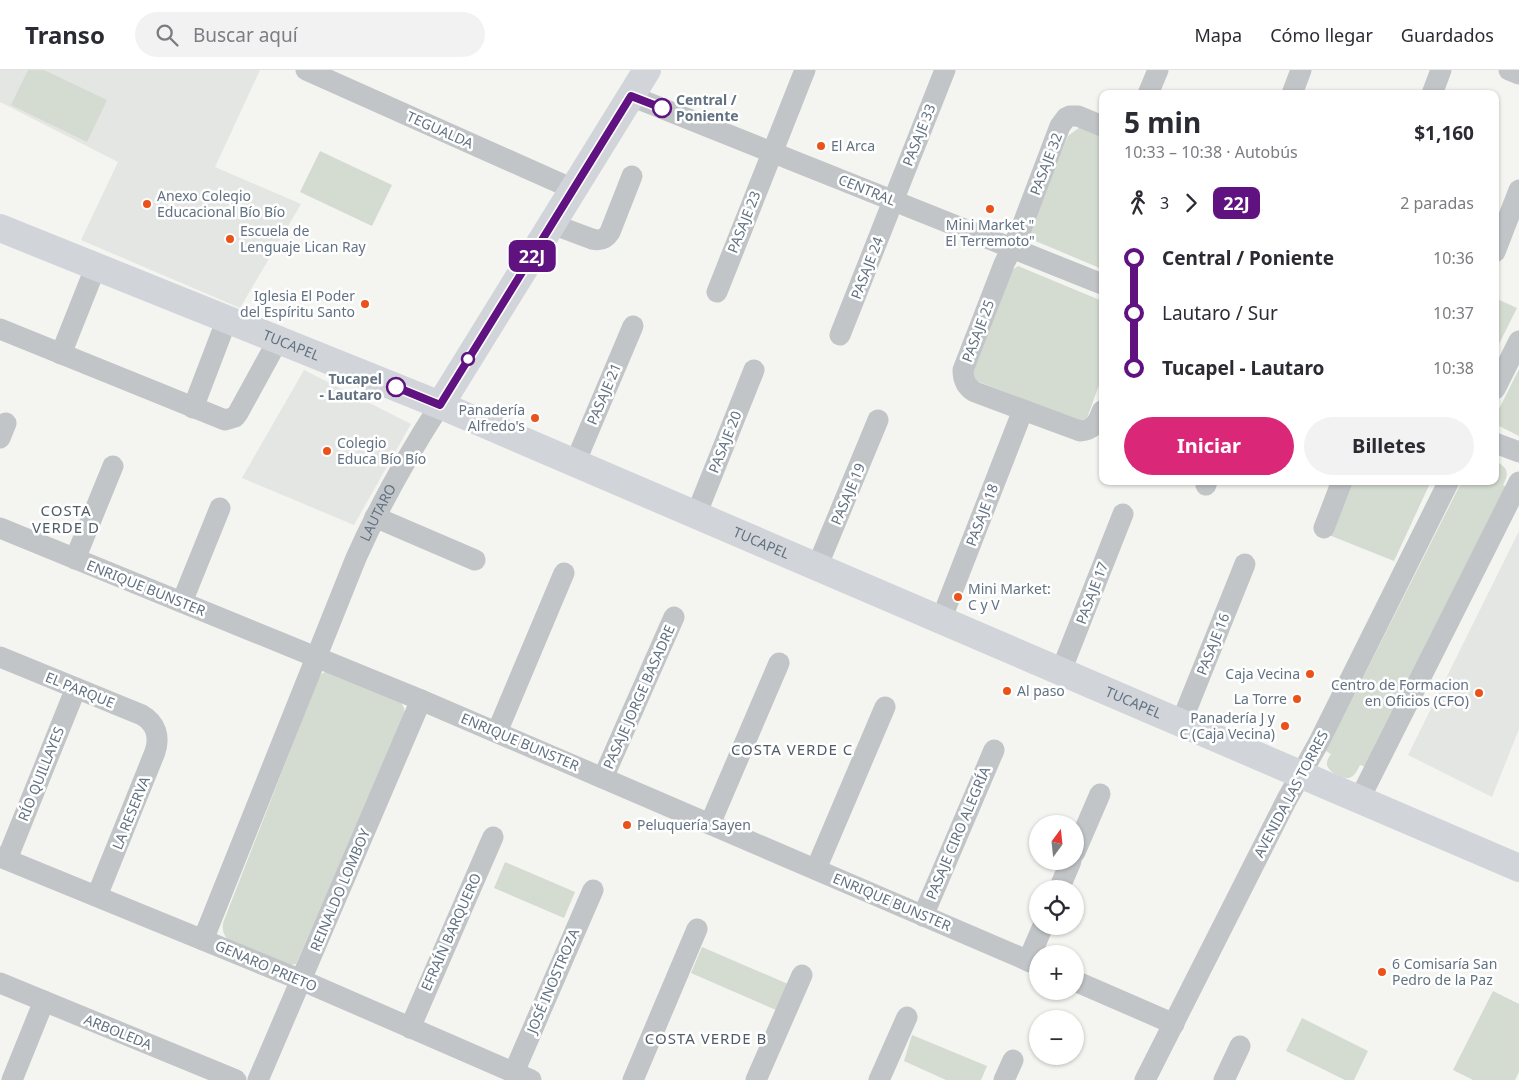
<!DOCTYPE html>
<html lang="es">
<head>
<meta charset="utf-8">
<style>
	body { margin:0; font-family:"Noto Sans",sans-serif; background:#f2f2f3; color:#2b2b33; height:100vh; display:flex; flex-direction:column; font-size:19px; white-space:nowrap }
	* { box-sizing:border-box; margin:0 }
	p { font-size:16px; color:#7c7c81 }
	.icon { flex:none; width:28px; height:28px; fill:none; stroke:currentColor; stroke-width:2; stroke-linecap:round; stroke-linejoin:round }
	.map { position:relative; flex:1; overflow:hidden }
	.panel { position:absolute; left:1099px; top:20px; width:400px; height:395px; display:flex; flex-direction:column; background:#fff; border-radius:10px; box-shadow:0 1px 4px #0004 }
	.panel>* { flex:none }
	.badge { padding:0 10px; border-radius:8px; font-size:18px; line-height:32px }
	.needle { width:32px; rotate:15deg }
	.controls { position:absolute; left:1029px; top:745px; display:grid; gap:10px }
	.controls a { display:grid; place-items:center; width:55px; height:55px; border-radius:50%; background:#fff; box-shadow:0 1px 4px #0004; font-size:25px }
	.map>.badge { position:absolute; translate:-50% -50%; box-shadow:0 0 0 2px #fff }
	.legs { display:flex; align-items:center; gap:8px; height:55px; padding:0 25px; font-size:16px }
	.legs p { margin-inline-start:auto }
	.overview { display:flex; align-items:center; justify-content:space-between; height:85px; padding:0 25px }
	h1 { font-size:28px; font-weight:700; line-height:38px }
	.cta { display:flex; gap:10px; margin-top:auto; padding:10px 25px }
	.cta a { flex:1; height:58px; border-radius:30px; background:#db2777; color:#fff; font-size:20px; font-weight:700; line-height:58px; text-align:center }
	.cta a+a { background:#f2f2f3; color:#2b2b33 }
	ul { padding:0 25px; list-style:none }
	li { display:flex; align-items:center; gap:18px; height:55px; font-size:19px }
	li i { display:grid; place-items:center; width:8px; height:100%; margin:0 6px; background:currentColor }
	li i::after { content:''; width:12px; height:12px; margin:-6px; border:4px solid; border-radius:50%; background:#fff }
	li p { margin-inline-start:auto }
	li:first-child i { background:linear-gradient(#0000 50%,currentColor 0) }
	li:last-child i { background:linear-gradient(currentColor 50%,#0000 0) }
	header { display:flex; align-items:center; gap:30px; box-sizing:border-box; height:70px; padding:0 25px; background:#fff; border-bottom:1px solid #e1e1e2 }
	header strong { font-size:24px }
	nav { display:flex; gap:28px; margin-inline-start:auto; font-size:18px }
	.search { width:350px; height:45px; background:#f2f2f3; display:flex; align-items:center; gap:12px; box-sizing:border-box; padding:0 18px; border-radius:28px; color:#7c7c81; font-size:19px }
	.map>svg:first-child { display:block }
	.built { fill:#e4e6e3 }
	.green { fill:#d4dbd1 }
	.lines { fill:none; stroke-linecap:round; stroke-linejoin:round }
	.street { stroke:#c1c5c8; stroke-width:21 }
	.secondary { stroke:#d1d5da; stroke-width:28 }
	.line-1-casing { stroke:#fff; stroke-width:11 }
	.line-1 { stroke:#5f1280; stroke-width:8 }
	.stop-1-dot { fill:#fff; stroke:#5f1280; stroke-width:2.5 }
	.poi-dot { fill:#ea521a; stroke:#fff; stroke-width:2 }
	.labels { text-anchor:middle; stroke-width:5; stroke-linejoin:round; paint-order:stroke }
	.stop-label { font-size:14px; font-weight:bold; fill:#627282; stroke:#fff; text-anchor:start }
	.street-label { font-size:14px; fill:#627282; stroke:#fff }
	.poi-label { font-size:14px; fill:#627282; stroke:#fff; text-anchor:start }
	.neighbourhood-label { font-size:15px; letter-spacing:1px; fill:#505c67; stroke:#fff }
</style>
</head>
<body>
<header>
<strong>Transo</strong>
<div class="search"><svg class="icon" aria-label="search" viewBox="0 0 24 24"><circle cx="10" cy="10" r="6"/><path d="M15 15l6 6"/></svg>Buscar aquí</div>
<nav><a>Mapa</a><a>Cómo llegar</a><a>Guardados</a></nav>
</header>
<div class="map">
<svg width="1519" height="1010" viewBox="0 0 1519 1010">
	<rect width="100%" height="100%" fill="#f4f4f0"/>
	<path class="built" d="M0,0H260L215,97L301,134L240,238L81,170L118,92L0,32Z
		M304,300L411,354L354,455L242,408Z
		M1519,461V659L1492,727L1408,685Z"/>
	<path class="green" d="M28,0H44L107,30L87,72L11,35Z
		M1080,57L1102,66V199L1026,167L1068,66Z
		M320,81L392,115L372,156L300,122Z
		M1018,196L1102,231V307L1087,348L1080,351L974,310L972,305L1012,200Z
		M1495,228L1517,238L1495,282Z
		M1519,299V366L1495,354L1499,339Z
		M1495,391C1507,397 1510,402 1503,415L1507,417L1366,697L1360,695C1354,708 1349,712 1335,704C1332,702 1328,699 1327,695C1326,691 1329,687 1331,684L1326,681L1462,411H1495Z
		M1350,411H1431L1394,491L1329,465Z
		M327,601L401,632L404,638L405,644L296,894L291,895L229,871C224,865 222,861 223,853L318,609L321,604Z
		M505,792L575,822L564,848L494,818Z
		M702,877L788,914L776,940L691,903Z
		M1493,921L1519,934V1002L1515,1010H1473L1453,1000Z
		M1302,948L1368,981L1354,1010H1345L1286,981Z
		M912,965L987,996L981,1010H946L904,991Z"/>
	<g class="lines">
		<g class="street">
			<path d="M306,0L573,119"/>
			<path d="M1509,0L1519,4"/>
			<path d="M1148,24L1158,0"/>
			<path d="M1292,24L1301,0"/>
			<path d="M1432,24L1441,0"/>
			<path d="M631,26L1102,214"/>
			<path d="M1102,56L1078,46H1070L1066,48L1060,56L1021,159L1004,194L963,300C963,310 966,317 975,322L1080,361C1093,360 1098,353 1102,341"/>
			<path d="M552,154L592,169C600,171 605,170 610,162L632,106"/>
			<path d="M1495,182L1519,120"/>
			<path d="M717,222L805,0"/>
			<path d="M0,259L225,350L235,347L238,343L278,270"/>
			<path d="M840,265L945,0"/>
			<path d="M61,284L96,196"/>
			<path d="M1495,319L1519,271"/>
			<path d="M193,338L227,249"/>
			<path d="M0,368L6,353"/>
			<path d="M1495,373L1519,382"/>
			<path d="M575,393L633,256"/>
			<path d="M1206,415L1207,411"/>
			<path d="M696,445L754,300"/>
			<path d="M375,447L475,490"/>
			<path d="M0,458L421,630L1038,895"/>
			<path d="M1324,458L1342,411"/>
			<path d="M75,489L113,396"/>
			<path d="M817,497L878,350"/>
			<path d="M182,532L220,438"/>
			<path d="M941,550L1023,340"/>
			<path d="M0,587L142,645C156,653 160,667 155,682L97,826"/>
			<path d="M1061,601L1123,444"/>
			<path d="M1181,653L1245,494"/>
			<path d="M497,662L564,503"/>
			<path d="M603,708L674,547"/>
			<path d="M1359,730L1519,412"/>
			<path d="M710,754L779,593"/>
			<path d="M1075,782L1100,724"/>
			<path d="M0,787L301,910L531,1010"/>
			<path d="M7,789L76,618"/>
			<path d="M816,799L885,637"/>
			<path d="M1059,819L1071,791"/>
			<path d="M923,846L994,680"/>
			<path id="s1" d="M203,870L356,488C381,432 407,386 440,335"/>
			<path d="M1028,891L1043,856"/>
			<path d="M1075,911L1174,954"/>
			<path d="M0,913L236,1010"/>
			<path d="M410,958L493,767"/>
			<path d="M514,1002L593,820"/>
			<path d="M12,1010L44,931"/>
			<path d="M258,1010L421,630"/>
			<path d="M633,1010L697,859"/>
			<path d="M756,1010L802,905"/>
			<path d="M879,1010L907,947"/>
			<path d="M1004,1010L1013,990"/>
			<path d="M1145,1010L1286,731L1319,672L1449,411"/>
			<path d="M1224,1010L1240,976"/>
		</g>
		<g class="secondary">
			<path id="s2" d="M0,158L440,335L1519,798"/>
			<path d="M440,335L647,0"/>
		</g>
	</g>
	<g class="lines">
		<defs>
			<path id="line-1" d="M396,317L440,335L631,26L662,38"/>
		</defs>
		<use href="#line-1" class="line-1-casing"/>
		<use href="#line-1" class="line-1"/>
	</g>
	<g class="stop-1-dot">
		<circle cx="662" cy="38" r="9"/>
		<circle cx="468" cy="289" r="6"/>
		<circle cx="396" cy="317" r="9"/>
	</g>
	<g class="poi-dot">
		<circle cx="821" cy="76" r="5"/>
		<circle cx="147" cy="134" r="5"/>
		<circle cx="990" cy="139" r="5"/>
		<circle cx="230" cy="169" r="5"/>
		<circle cx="365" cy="234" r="5"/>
		<circle cx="535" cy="348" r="5"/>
		<circle cx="327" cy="381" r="5"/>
		<circle cx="958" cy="527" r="5"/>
		<circle cx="1310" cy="604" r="5"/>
		<circle cx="1007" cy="621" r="5"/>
		<circle cx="1479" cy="623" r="5"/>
		<circle cx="1297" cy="629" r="5"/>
		<circle cx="1285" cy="656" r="5"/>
		<circle cx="627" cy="755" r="5"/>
		<circle cx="1382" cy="902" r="5"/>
	</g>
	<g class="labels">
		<g class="stop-label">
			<text x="676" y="35">Central /<tspan x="676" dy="16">Poniente</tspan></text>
			<text x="382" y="314" text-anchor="end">Tucapel<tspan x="382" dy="16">- Lautaro</tspan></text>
		</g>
		<g class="street-label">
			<text transform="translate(440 60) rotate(24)" y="5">TEGUALDA</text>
			<text transform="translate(919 65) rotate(-68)" y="5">PASAJE 33</text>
			<text transform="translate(1046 94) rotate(-69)" y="5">PASAJE 32</text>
			<text transform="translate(867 120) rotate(22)" y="5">CENTRAL</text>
			<text transform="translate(744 152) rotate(-68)" y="5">PASAJE 23</text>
			<text transform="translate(867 198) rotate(-69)" y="5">PASAJE 24</text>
			<text transform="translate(978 261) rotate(-69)" y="5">PASAJE 25</text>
			<text dy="5" stroke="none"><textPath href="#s2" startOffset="314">TUCAPEL</textPath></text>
			<text transform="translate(604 324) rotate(-67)" y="5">PASAJE 21</text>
			<text transform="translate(725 372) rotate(-68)" y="5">PASAJE 20</text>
			<text transform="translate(848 424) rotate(-67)" y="5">PASAJE 19</text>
			<text dy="5" stroke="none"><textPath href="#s1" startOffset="462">LAUTARO</textPath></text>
			<text transform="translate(982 445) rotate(-69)" y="5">PASAJE 18</text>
			<text dy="5" stroke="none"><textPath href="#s2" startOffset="824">TUCAPEL</textPath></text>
			<text transform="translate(146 518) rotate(22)" y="5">ENRIQUE BUNSTER</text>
			<text transform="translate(1092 523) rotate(-69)" y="5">PASAJE 17</text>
			<text transform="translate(1213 574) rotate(-68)" y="5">PASAJE 16</text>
			<text transform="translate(80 620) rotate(22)" y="5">EL PARQUE</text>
			<text transform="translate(639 627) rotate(-66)" y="5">PASAJE JORGE BASADRE</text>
			<text dy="5" stroke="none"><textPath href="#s2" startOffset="1229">TUCAPEL</textPath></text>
			<text transform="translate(520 672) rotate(23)" y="5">ENRIQUE BUNSTER</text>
			<text transform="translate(41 704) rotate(-68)" y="5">RÍO QUILLAYES</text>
			<text transform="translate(1291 724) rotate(-62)" y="5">AVENIDA LAS TORRES</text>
			<text transform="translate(131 743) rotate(-68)" y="5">LA RESERVA</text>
			<text transform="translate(958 763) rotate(-67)" y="5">PASAJE CIRO ALEGRÍA</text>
			<text transform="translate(340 820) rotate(-67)" y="5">REINALDO LOMBOY</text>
			<text transform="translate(892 832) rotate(23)" y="5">ENRIQUE BUNSTER</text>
			<text transform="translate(451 862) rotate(-66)" y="5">EFRAÍN BARQUERO</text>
			<text transform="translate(266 896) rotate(23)" y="5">GENARO PRIETO</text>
			<text transform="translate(553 911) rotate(-67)" y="5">JOSÉ INOSTROZA</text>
			<text transform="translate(118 962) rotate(22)" y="5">ARBOLEDA</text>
		</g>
		<g class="poi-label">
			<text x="831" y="81">El Arca</text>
			<text x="157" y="131">Anexo Colegio<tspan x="157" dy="16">Educacional Bío Bío</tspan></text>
			<text x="990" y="160" text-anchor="middle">Mini Market "<tspan x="990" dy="16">El Terremoto"</tspan></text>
			<text x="240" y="166">Escuela de<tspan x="240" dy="16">Lenguaje Lican Ray</tspan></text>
			<text x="355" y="231" text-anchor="end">Iglesia El Poder<tspan x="355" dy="16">del Espíritu Santo</tspan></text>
			<text x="525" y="345" text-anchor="end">Panadería<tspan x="525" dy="16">Alfredo's</tspan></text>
			<text x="337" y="378">Colegio<tspan x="337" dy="16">Educa Bío Bío</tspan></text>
			<text x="968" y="524">Mini Market:<tspan x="968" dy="16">C y V</tspan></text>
			<text x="1300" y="609" text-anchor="end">Caja Vecina</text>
			<text x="1469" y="620" text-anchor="end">Centro de Formacion<tspan x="1469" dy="16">en Oficios (CFO)</tspan></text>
			<text x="1017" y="626">Al paso</text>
			<text x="1287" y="634" text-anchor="end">La Torre</text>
			<text x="1275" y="653" text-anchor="end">Panadería J y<tspan x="1275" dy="16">C (Caja Vecina)</tspan></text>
			<text x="637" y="760">Peluquería Sayen</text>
			<text x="1392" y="899">6 Comisaría San<tspan x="1392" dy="16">Pedro de la Paz</tspan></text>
		</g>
		<g class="neighbourhood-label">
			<text x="66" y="446">COSTA<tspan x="66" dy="17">VERDE D</tspan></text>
			<text x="792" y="685">COSTA VERDE C</text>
			<text x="706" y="974">COSTA VERDE B</text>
		</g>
	</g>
</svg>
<div class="controls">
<a><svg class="needle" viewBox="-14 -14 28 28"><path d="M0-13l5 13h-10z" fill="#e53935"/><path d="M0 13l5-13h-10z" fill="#7c7c81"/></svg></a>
<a><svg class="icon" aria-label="locate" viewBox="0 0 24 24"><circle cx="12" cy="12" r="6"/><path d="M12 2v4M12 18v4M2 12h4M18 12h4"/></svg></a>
<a>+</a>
<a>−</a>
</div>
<b class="badge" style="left:532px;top:186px;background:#5f1280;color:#fff">22J</b>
<section class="panel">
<div class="overview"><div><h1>5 min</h1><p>10:33 – 10:38 · Autobús</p></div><b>$1,160</b></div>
<div class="legs"><svg class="icon" aria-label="walk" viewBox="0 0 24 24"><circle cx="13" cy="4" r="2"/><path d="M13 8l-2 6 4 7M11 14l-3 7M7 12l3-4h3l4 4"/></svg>3<svg class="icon" aria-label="forward" viewBox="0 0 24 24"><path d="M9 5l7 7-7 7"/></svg><b class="badge" style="background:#5f1280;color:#fff">22J</b><p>2 paradas</p></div>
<ul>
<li><i style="color:#5f1280"></i><b>Central / Poniente</b><p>10:36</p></li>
<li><i style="color:#5f1280"></i><span>Lautaro / Sur</span><p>10:37</p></li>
<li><i style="color:#5f1280"></i><b>Tucapel - Lautaro</b><p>10:38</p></li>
</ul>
<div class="cta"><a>Iniciar</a><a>Billetes</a></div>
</section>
</div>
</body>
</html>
